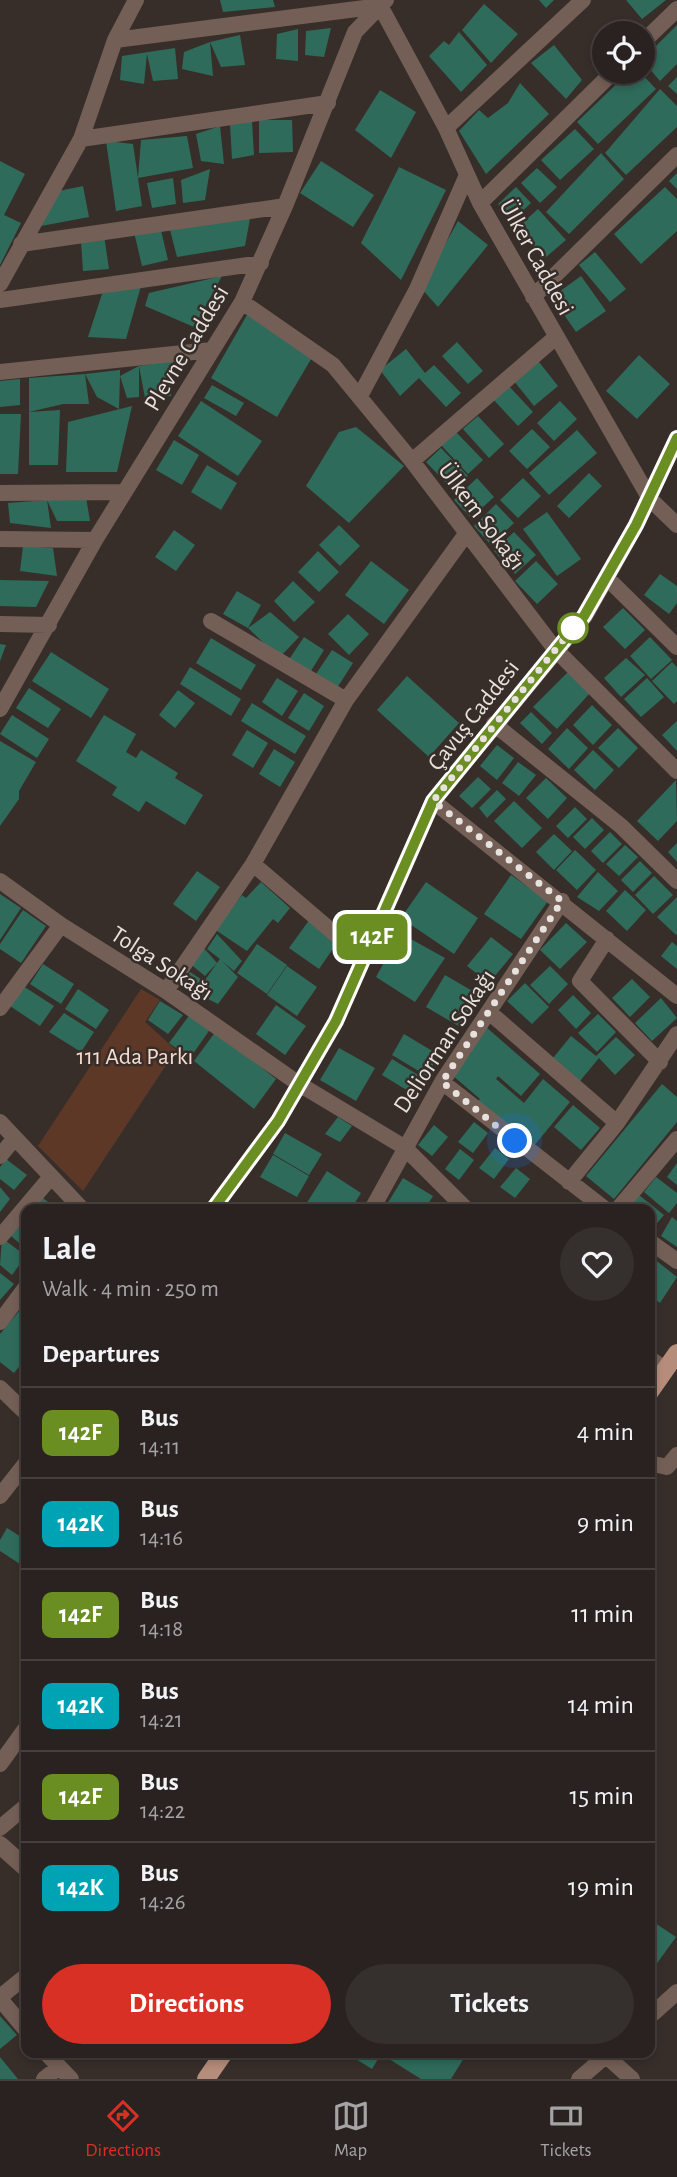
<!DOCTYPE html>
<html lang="en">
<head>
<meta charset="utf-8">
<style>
	body { margin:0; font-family:"Alegreya Sans",sans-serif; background:#352f2d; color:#f1f3f6; height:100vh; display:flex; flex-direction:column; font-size:26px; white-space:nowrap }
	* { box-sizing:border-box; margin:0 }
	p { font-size:23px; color:#a5a4a5 }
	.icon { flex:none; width:38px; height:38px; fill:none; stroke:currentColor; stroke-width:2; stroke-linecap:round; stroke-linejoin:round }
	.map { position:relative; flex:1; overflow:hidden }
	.panel { position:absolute; left:21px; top:1204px; width:634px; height:854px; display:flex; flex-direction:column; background:#292220; border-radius:14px; box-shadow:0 4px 10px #0003,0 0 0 2px #453f3e }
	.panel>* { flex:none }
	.badge { padding:0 14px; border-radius:10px; font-size:24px; line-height:46px }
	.controls { position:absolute; left:592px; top:21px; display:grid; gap:14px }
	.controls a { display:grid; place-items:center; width:63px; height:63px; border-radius:50%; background:#292220; box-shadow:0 4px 10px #0003,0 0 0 2px #453f3e; font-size:35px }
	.you { position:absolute; width:35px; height:35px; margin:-18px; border:5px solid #fff; border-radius:50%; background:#1a73e8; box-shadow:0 0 0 10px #1a73e833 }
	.map>.badge { position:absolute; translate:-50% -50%; box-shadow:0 0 0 4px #fff }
	h2 { padding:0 21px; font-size:26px; line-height:63px }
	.round { display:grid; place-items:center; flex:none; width:74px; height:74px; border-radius:37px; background:#352f2d }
	.headline { display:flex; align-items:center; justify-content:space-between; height:119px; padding:0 21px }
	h1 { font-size:33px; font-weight:700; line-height:52px }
	.cta { display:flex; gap:14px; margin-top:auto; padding:14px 21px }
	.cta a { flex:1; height:80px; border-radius:42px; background:#d93025; color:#fff; font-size:28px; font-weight:700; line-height:80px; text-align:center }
	.cta a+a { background:#352f2d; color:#f1f3f6 }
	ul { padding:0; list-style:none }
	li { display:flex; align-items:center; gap:21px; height:91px; padding:0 21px; border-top:2px solid #453f3e }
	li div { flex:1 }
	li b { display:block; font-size:26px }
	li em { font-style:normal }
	li .badge { min-width:77px; font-weight:700; text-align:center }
	.dock { display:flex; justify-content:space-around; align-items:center; height:98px; border-top:2px solid #453f3e; background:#292220; font-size:19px; color:#a5a4a5 }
	.dock a { display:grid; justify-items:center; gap:4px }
	.dock .selected { color:#d93025 }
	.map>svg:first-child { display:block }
	.green { fill:#5e3827 }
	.building { fill:#2f6b5b }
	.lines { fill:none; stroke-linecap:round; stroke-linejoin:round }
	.minor { stroke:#745f56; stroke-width:16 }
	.tertiary { stroke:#745f56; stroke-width:18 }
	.primary { stroke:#b68c7a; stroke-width:18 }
	.line-casing { stroke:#fff; stroke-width:16 }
	.line { stroke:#6b8e23; stroke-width:10 }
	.walk { stroke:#e8e2df; stroke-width:7; stroke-dasharray:0 12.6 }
	.stop-dot { fill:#fff; stroke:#6b8e23; stroke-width:3.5 }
	.labels { text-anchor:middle; stroke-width:5; stroke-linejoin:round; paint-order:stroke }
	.street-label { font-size:24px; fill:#e8e2df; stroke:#372e2a }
	.park-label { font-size:24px; fill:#f9dbcd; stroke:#372e2a }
</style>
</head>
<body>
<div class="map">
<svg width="677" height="2079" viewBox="0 0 677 2079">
	<rect width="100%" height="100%" fill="#372e2a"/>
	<path class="green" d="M141,989L160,1000L145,1022L176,1050L83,1191L38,1146Z"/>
	<path class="building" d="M220,0H273L275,7L223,12Z
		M539,0H554L546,8Z
		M626,0H666L642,19Z
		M484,4L518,34L491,63L462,30Z
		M677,25V64L660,81L642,60Z
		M331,28L324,57L305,55L306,31Z
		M298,29V61L276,59L277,34Z
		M459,32L487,65L461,92L429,56L444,41L449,45Z
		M240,35L245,65L221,67L210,42L213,76L182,69L184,52L210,42Z
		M554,45L582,80L566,99L531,63Z
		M175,48L178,79L153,81L147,54L144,84L120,80L122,56Z
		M629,72H640L656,89L598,144L577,122Z
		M677,77V94L668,86Z
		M520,83L549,114L486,174L459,131L479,110L488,118L508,103Z
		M660,89L677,106V127L626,175L605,153Z
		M380,90L416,112L391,158L355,130Z
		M259,120H292L293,152L259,153Z
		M252,121L254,155L232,159L230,124Z
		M220,126L224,164L201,161L196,134Z
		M575,129L594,149L560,180L541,160Z
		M187,136L193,168L138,178L142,206L116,211L106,141L133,144L138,178L141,140Z
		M601,153L624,179L569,234L546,212Z
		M0,161L25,174L4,215L21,223L0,265Z
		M321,161L374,195L353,227L300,193Z
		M399,167L446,190L401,280L361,243Z
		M537,168L557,187L540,203L521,183Z
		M210,169L205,200L183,203L181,180Z
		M677,173V189L669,181Z
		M173,178L176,204L152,208L147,183Z
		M83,186L89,217L41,226L59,191Z
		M516,187L531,203L513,220L498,204Z
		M665,187L677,199V231L641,264L614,234Z
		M538,209L566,240L545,258L518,227Z
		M251,213L245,246L177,257L169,226Z
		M458,221L488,245L438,307L421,288Z
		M160,226L168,260L142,266L134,232Z
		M104,235L109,269L83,271L81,242Z
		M595,252L626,289L610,302L579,265Z
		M222,276L194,327L145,306L149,293Z
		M581,276L606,311L576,332L552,297Z
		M141,286L126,339L88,337L103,291Z
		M247,315L314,354L277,417L211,378Z
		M457,342L483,371L468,384L442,356Z
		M406,349L425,373L434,365L461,393L446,407L419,378L400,396L380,370Z
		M639,355L670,384L637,419L606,391Z
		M173,361L171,396L145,398L139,366Z
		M539,362L558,386L534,406L514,381Z
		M139,366V397L127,398L120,376Z
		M120,370V376L119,409L97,397L85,374Z
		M85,374L89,404H63L29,412L60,410L58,465H29V378Z
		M20,379V405L0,407V381Z
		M507,384L533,412L518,426L492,398Z
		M212,385L244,403L236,416L204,398Z
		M201,401L262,441L238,476L178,436Z
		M560,401L577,419L554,441L537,423Z
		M132,406L117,472H66L68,422Z
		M0,414H21L18,474H0Z
		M478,416L504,444L489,458L463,429Z
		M356,427L404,466L349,523L306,486L339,432Z
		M532,429L550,447L527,469L509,451Z
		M577,430L597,453L549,495L529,473Z
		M456,432L483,460L468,474L441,445Z
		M174,440L199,455L182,485L156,470Z
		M441,448L468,476L453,490L426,462Z
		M207,465L237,483L221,510L191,492Z
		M589,473L602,486L569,518L557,506Z
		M477,478L494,497L471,518L454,500Z
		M523,478L541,496L518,518L500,500Z
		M86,497L90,521H57L47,500L51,528L10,523L8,503Z
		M496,504L514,523L491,545L474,526Z
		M547,512L581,559L557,576L523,529Z
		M339,525L360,546L340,566L319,545Z
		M174,530L195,545L176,571L155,557Z
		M514,532L536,555L515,574L494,551Z
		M23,546L53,548L57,576L20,571Z
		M318,551L339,572L319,592L298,572Z
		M371,561L409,590L384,624L345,595Z
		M536,561L558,584L537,604L515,581Z
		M660,574L677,586V603L669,614L644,595Z
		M0,580L49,581L36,607L0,606Z
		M293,581L315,602L294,622L274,601Z
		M237,591L261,605L248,628L223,614Z
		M623,608L645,630L625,649L603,627Z
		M270,612L299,637L279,658L248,628Z
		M348,614L369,634L349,655L328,634Z
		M304,637L324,650L309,674L288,661Z
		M650,637L672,660L651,679L630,656Z
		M211,638L256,665L241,690L196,663Z
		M0,644L6,645L0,661Z
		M332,650L353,663L337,688L316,674Z
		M51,652L109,689L91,718L32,681Z
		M626,658L645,675L621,697L604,678Z
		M672,662L677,667V701L674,704L652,681Z
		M190,667L241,699L231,716L180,684Z
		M568,672L591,692L557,729L533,707Z
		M407,676L459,723L429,757L377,710Z
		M277,678L298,691L282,716L262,702Z
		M647,678L664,697L641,717L624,699Z
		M29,688L61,709L48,728L16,708Z
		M178,690L195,703L175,728L159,715Z
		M304,693L324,706L309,731L288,718Z
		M252,703L306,736L295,754L241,721Z
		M592,705L612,725L593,745L573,725Z
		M531,712L552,733L542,744L520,723Z
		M12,715L49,739L37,758L0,734Z
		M104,715L136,734L126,752L136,758L141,750L178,773L175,778L203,795L185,825L146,801L139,812L112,795L117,787L76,761Z
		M677,721V751L662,735Z
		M567,728L588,748L569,769L548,749Z
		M618,728L638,748L619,768L598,748Z
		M247,730L268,743L253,768L232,755Z
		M0,741L36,762L19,791V799L0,826Z
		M497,745L514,758L497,780L480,766Z
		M274,749L295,762L280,787L259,774Z
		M593,750L614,770L595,790L574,770Z
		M518,762L536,775L519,796L502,783Z
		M478,777L491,789L472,808L459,796Z
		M546,778L567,798L548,819L526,798Z
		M676,780L677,821L658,841L637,821Z
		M497,790L506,799L487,818L479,808Z
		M514,801L542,828L522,848L494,821Z
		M575,807L587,819L568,838L556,826Z
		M592,818L604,830L585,849L573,837Z
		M610,832L622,844L603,863L591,851Z
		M554,834L572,851L554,870L536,852Z
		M677,843V862L668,852Z
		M625,845L638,857L619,876L606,864Z
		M575,850L596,870L577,890L556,870Z
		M640,861L652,873L633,892L621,880Z
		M197,871L220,887L196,921L173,904Z
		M598,872L618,891L599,911L577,897Z
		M511,875L548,901L521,939L484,914Z
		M654,876L673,895L653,914L635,895Z
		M261,882L290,908L278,923L273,919L247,951L214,929L242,895L246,898Z
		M426,882L478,918L454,954L401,918Z
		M625,890L646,910L627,931L606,911Z
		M0,894L21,908L0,940Z
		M677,897V934L676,935L657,917Z
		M23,910L46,926L21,963L0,949V944Z
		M310,919L339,940L319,969L289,948Z
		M566,923L587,942L560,969L540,950Z
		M400,933L445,958L415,1002L376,977Z
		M217,934L242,961L234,971L222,961L238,977L218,1004L196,993L217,963L205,976L189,963L202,946L217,963L220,959L207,949Z
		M491,937L513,954L489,983L467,966Z
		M672,942L677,946V969L661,956Z
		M257,944L287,965L267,994L237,973Z
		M43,964L74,984L61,1004L30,984Z
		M287,966L317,987L297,1016L267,995Z
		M550,966L568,984L549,1004L530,985Z
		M190,972L204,981L191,991L183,983Z
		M445,975L481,996L462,1028L426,1007Z
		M632,979L650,997L630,1017L612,998Z
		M525,983L549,1007L532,1024L507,1001Z
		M23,986L54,1006L40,1026L10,1006Z
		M78,989L109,1010L96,1029L65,1009Z
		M573,995L591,1013L576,1029L558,1010Z
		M661,998L677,1018L652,1041L635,1023Z
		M160,1001L183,1015L168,1034L148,1020Z
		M276,1005L306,1026L285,1055L256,1034Z
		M64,1013L94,1032L81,1052L49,1032Z
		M191,1013L211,1028L190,1058L169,1043Z
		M598,1014L616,1032L597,1052L578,1033Z
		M486,1027L540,1074L521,1096L498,1076L496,1079L524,1103L543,1079L570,1102L533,1147L477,1102L480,1099L452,1075L471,1053L467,1049Z
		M216,1031L276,1079L254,1109L194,1061Z
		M404,1034L439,1055L427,1076L392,1055Z
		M571,1036L596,1056L616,1037L635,1055L615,1075L599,1058L580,1081L553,1058Z
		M339,1048L375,1068L356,1101L320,1080Z
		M392,1059L428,1081L418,1097L382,1075Z
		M662,1084L677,1097V1122L614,1199L586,1176Z
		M573,1105L600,1128L581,1150L554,1127Z
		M338,1117L352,1126L340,1142L325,1134Z
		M474,1122L488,1133L473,1153L458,1142Z
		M434,1125L448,1137L432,1156L418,1145Z
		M285,1133L322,1154L309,1175L273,1154Z
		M495,1148L509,1159L494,1179L479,1168Z
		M460,1149L474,1160L459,1180L445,1169Z
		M273,1155L309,1176L297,1197L260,1177Z
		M6,1159L27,1175L14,1190L0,1179V1167Z
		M677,1163V1185L667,1177Z
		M516,1168L530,1179L515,1198L500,1187Z
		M327,1171L361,1193L351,1209H303Z
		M656,1177L677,1193V1203L669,1213L644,1192Z
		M403,1178L433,1196L425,1209H384Z
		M0,1187L10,1199L0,1212Z
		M639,1195L664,1215L652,1229L649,1209H627Z
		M43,1198L57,1209H33Z
		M672,1217L677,1221V1247L661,1236Z
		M26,1218V1249L11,1236Z
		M2,1238L26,1256L12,1275L0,1265Z
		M649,1255L677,1277L660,1303L649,1294Z
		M0,1273L14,1284L0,1300Z
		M26,1303V1358L14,1373L0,1362V1334Z
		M7,1528L26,1540V1562L23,1566L0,1551V1540Z
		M649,1919L676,1937L655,1966L649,1962Z
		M0,2016L17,2035L0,2049Z
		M346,2053H467L451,2079H421L381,2054L372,2069Z
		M0,2057L18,2079H0Z"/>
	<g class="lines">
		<path class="minor" d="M377,0L446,128L480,203L650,499L677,525
			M115,40L380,6
			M642,43L677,9
			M446,128L583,0
			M81,139L328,103
			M480,203L613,72
			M21,244L285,206
			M0,284L81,139L115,40L136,0
			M533,297L677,155
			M0,300L261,263
			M242,302L333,365L412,461L555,649L677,771
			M0,372L212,350
			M360,396L417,289L467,175
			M412,461L556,337
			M0,493L124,492
			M0,539L95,540
			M607,578L677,647
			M211,621L346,700
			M0,624L49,625
			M0,709L95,540L242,302L285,206L355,32L386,0
			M494,724L621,826L677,881
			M433,801L677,996
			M253,864L362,957
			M0,881L61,925L166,991L299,1084L404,1147L466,1209
			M607,939L580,981L660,1062
			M166,991L253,864L346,700L466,534
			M0,1008L61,925
			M489,1012L617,1123
			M442,1082L605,1209
			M0,1122L82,1209
			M0,1156L14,1139
			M569,1182L617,1123L677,1034
			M213,1209L278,1121L336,1021L433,801L585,616L636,525L677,438
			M372,1209L442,1082L562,901
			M618,1209L677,1139
			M0,1237L50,1178
			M649,1241L677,1261
			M0,1322L26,1287
			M649,1358L665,1369
			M0,1388L26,1413
			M649,1463L667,1467L677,1455
			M0,1496L26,1463
			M0,1764L26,1728
			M0,1828L26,1806
			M0,1997L26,1976
			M0,1999L26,2030
			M649,2017L677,1992
			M46,2053L71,2079
			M603,2053L632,2079
			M44,2079L59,2067
			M579,2079L609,2053"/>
		<path class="tertiary" d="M0,1845L26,1868"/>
		<path class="primary" d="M649,1393L677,1353
			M206,2079L224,2053"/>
	</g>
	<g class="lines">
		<defs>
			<path id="line" d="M213,1209L278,1121L336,1021L433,801L584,616L636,525L677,438"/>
		</defs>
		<use href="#line" class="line-casing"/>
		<use href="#line" class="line"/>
		<path class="walk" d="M515,1141L442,1082L562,901L433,801L573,628"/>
	</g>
	<circle class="stop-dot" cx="573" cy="628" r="14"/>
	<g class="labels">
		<g class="street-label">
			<text transform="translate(537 257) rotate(61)" y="8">Ülker Caddesi</text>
			<text transform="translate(186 348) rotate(-59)" y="8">Plevne Caddesi</text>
			<text transform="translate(482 516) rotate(53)" y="8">Ülkem Sokağı</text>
			<text transform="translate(473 715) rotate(-52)" y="8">Çavuş Caddesi</text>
			<text transform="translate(162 963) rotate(33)" y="8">Tolga Sokağı</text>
			<text transform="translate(444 1041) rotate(-57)" y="8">Deliorman Sokağı</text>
		</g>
		<g class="park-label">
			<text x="135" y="1064">111 Ada Parkı</text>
		</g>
	</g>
</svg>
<div class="controls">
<a><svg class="icon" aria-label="locate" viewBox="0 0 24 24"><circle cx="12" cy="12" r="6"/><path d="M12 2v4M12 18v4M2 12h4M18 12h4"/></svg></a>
</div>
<div class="you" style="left:515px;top:1141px"></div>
<b class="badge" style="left:372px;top:937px;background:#6b8e23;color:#fff">142F</b>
<section class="panel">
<div class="headline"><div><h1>Lale</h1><p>Walk · 4 min · 250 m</p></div><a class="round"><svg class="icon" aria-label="heart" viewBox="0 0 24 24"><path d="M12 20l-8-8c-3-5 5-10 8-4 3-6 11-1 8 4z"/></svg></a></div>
<h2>Departures</h2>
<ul>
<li><span class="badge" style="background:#6b8e23;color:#fff">142F</span><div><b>Bus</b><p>14:11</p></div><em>4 min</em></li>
<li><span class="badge" style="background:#00a3b4;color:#fff">142K</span><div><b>Bus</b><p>14:16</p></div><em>9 min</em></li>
<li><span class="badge" style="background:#6b8e23;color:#fff">142F</span><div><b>Bus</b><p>14:18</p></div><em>11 min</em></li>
<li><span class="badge" style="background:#00a3b4;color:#fff">142K</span><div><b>Bus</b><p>14:21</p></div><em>14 min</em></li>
<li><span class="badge" style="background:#6b8e23;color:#fff">142F</span><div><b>Bus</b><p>14:22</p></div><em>15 min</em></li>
<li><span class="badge" style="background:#00a3b4;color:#fff">142K</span><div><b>Bus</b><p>14:26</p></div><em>19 min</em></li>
</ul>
<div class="cta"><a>Directions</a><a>Tickets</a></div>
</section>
</div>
<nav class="dock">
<a class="selected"><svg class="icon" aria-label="directions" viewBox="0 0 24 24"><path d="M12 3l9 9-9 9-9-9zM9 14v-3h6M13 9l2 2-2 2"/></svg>Directions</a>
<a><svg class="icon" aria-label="map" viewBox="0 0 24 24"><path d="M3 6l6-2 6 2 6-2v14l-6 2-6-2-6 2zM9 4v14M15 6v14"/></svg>Map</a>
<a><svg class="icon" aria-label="tickets" viewBox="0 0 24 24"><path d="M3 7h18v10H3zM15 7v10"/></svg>Tickets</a>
</nav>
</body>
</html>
